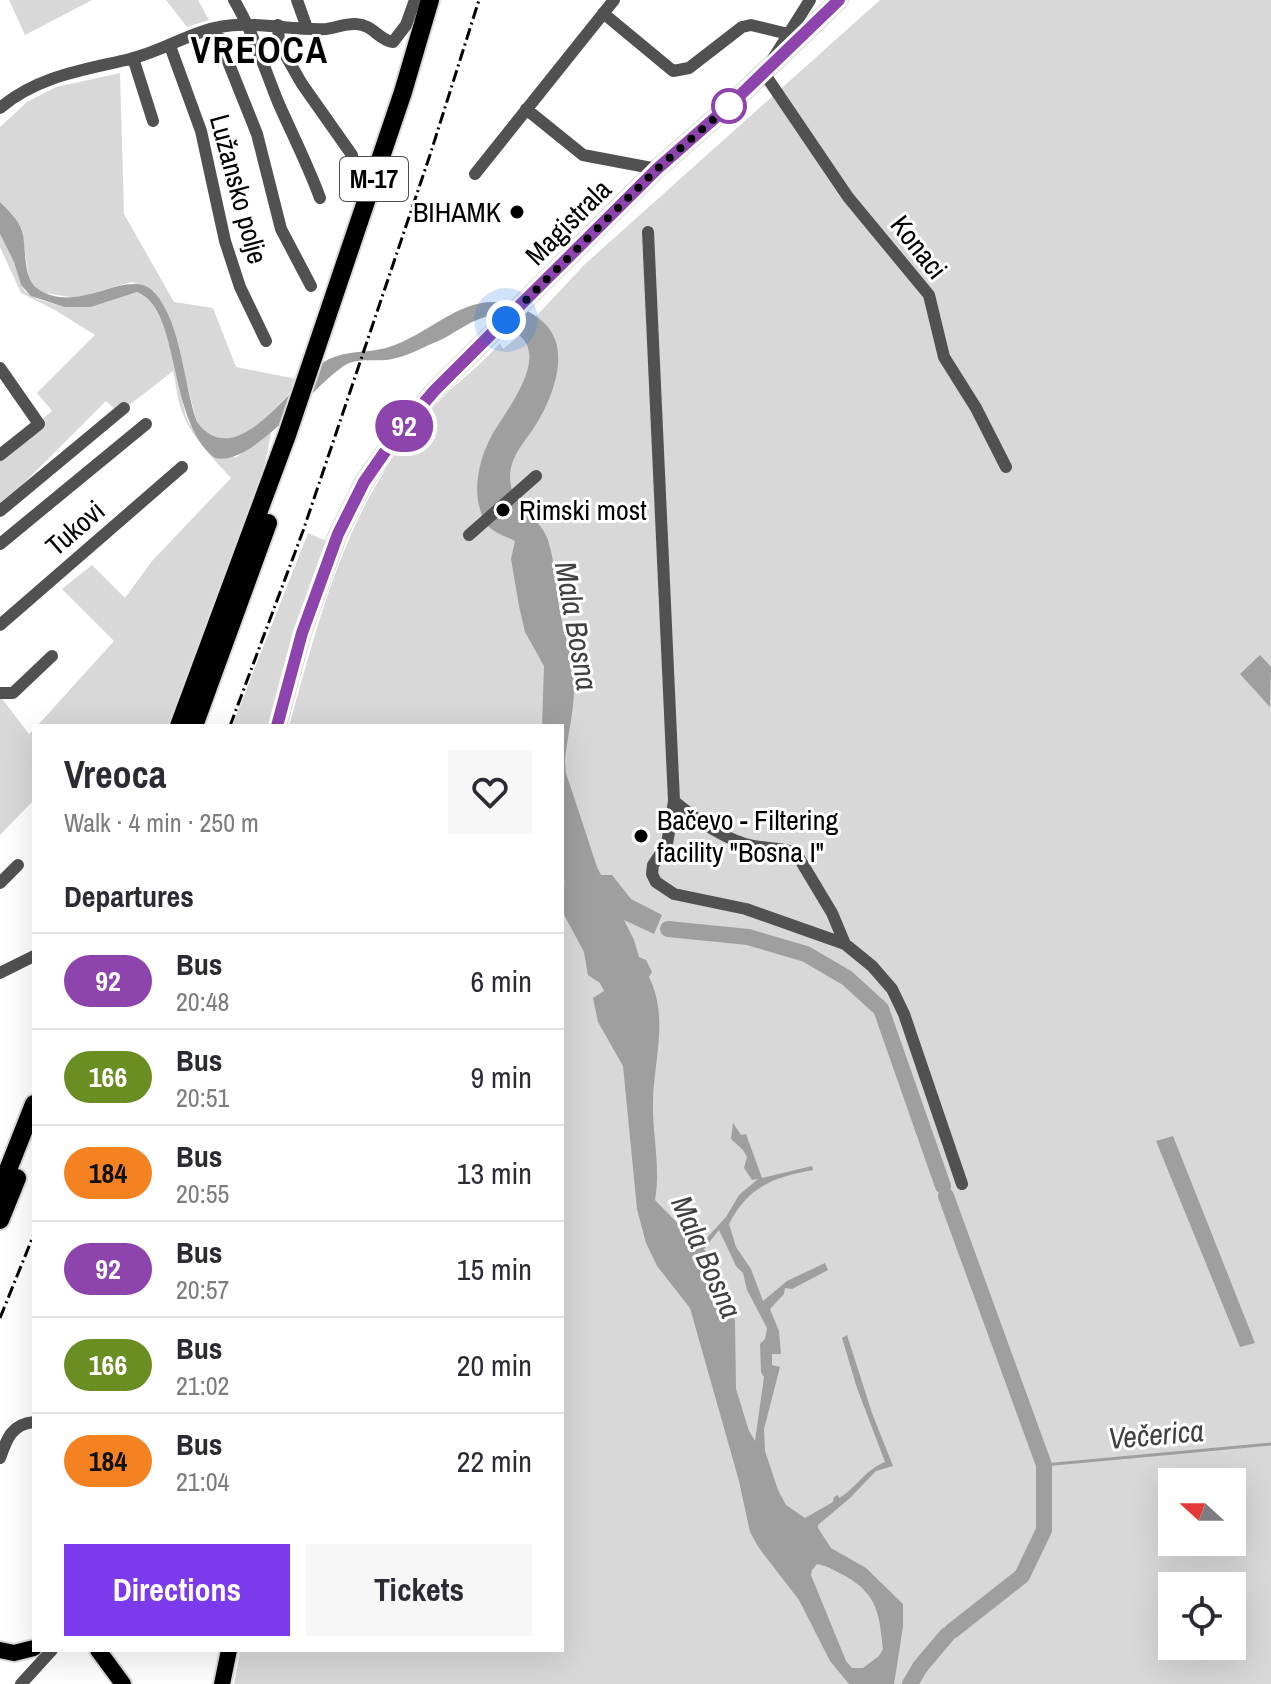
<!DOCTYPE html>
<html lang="en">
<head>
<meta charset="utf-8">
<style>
	body { margin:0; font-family:"Archivo Narrow",sans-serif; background:#f7f7f7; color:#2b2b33; height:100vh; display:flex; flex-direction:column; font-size:30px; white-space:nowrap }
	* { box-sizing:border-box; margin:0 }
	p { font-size:26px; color:#7c7c81 }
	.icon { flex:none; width:44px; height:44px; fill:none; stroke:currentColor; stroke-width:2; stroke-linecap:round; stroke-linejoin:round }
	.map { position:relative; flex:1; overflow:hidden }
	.side { position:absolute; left:32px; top:724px; width:532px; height:928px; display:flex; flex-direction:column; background:#fff; border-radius:0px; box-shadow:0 8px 32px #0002 }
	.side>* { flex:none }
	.badge { padding:0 16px; border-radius:26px; font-size:28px; line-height:52px }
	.needle { width:52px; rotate:291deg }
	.buttons { position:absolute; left:1158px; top:1468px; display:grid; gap:16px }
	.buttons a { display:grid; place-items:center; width:88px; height:88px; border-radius:0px; background:#fff; box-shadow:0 8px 32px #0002; font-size:40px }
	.you { position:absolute; width:40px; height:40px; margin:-20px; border:6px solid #fff; border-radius:50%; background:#1a73e8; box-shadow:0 0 0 12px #1a73e833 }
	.map>.badge { position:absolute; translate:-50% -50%; box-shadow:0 0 0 4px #fff }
	h2 { padding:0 32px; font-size:30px; line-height:72px }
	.round { display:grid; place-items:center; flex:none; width:84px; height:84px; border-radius:0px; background:#f7f7f7 }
	.overview { display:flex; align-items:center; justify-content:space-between; height:136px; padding:0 32px }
	h1 { font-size:38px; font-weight:700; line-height:60px }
	.cta { display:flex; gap:16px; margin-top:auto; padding:16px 32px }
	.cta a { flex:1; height:92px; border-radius:0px; background:#7c3aed; color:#fff; font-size:32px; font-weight:700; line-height:92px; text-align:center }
	.cta a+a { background:#f7f7f7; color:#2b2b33 }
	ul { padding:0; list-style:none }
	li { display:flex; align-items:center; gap:24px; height:96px; padding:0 32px; border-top:2px solid #e1e1e2 }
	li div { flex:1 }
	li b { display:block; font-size:30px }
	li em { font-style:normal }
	li .badge { min-width:88px; font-weight:700; text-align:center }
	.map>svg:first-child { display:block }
	.green { fill:#d8d8d8; fill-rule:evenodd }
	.water { fill:#9f9f9f; fill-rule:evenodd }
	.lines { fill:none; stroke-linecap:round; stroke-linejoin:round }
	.stream { stroke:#9f9f9f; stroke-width:3 }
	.river { stroke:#9f9f9f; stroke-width:16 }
	.major-casing { stroke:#dbdbdb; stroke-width:20 }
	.highway-casing { stroke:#dbdbdb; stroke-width:22 }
	.minor { stroke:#515151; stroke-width:12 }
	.major { stroke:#000; stroke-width:16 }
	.highway { stroke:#000; stroke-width:18 }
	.rail { stroke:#000; stroke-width:3; stroke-dasharray:12 4 2 4; stroke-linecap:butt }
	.line-casing { stroke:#fff; stroke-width:18 }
	.line { stroke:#8e44ad; stroke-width:12 }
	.walk { stroke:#000; stroke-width:8; stroke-dasharray:0 14.4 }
	.stop-dot { fill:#fff; stroke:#8e44ad; stroke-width:4 }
	.poi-dot { fill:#000; stroke:#fff; stroke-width:3 }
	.labels { text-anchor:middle; stroke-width:6; stroke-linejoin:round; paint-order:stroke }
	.shield { fill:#fff; stroke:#4c4c4c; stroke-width:2 }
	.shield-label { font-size:26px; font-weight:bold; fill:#000 }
	.street-label { font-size:28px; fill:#000; stroke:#fff }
	.poi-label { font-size:28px; fill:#000; stroke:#fff; text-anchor:start }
	.water-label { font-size:30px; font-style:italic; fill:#404040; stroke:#fff }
	.district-label { font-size:36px; font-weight:bold; letter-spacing:2px; fill:#000; stroke:#fff }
</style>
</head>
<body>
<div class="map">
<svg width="1271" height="1684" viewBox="0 0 1271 1684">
	<rect width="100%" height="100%" fill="#fff"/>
	<path class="green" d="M9,0H92L25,35Z
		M166,0H198L209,20L187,27Z
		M880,0H1271V1684H234L240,1650H562V726H289C315,634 338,540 392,459C405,439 434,405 451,389C469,374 484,361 500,343L503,349L514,340L584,265ZM1172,1482H1232V1542H1172ZM1172,1586H1232V1646H1172Z
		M120,73L124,214L174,302L213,308L236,367L302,380C275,406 233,469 197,422L168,315L154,291L132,282L76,298L45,293L37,289L29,279L22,230L13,215L0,202V127L27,102L56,87Z
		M0,234L14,262L21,285L25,291L37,299L64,307H91L137,292C173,307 176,390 189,424L235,458L271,432C261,499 231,557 207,619C194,654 189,691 175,726H37L114,641L62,589L92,565L125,598L152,561L231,478C211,456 191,437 181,409C177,397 176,383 173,371L119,413L106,401L0,507V454L52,411L37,393L95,335L55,310L21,293L0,247Z
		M308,533L326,541L294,643L272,726H232Z
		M0,696L29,734L34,729V800L0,835Z"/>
	<path class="water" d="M0,202C9,211 18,219 22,231C27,248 22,279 38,289C80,317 129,264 155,293C182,325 183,383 197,422C237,475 290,384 324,362C344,349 368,354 389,347C440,330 471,282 527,311C537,316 548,324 553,335C567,361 550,403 535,426C522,446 506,461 511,486C515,507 541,519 548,540C555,563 556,588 560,612C565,637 574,663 574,689C574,713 567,737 565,761L566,773L597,867L601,875H612L631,899L662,915L654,934L624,920L634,940L639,957L646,960L652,972L649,977C669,1017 654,1059 653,1101C652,1134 661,1167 655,1200L696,1242H703L726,1217L739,1195L758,1179L752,1180L744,1168L747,1157L743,1150L731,1139L733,1123L741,1135L746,1134L762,1178L812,1166L813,1170C773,1177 748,1187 729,1224L736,1247L751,1269L763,1301L787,1281L825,1263L828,1270L792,1289L785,1288L784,1294L770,1309L779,1331L781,1354H772V1365L780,1367L764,1429L765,1451L778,1490L786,1505L805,1518L833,1502L834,1497L838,1495L839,1498C858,1487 863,1471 885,1462L857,1388L842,1338L847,1335L872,1413L893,1466L876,1471L850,1498L818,1525V1528L831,1548L866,1568L903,1604V1627L894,1684H849L830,1661L799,1600L759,1548L750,1532L739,1481L690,1308L657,1266L646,1243L637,1209L623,1066L598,1022L593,998L604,991L600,983L588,975L584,952L562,911V882H565L562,877V726H542L544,666L525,632L519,606L511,559L515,541C508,537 499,535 493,530C486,526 482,516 480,509C473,487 480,457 491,437C503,414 553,356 516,333L514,320C485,305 462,331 436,342C423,347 410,355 396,358C381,363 362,357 347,364C314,383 254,467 215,458C166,420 182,310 137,292L91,307H64L31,296L21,285L14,262L0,234ZM719,1230L736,1266L743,1273L747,1290L767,1328L765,1339L760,1344L761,1372L764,1377L755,1441L749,1431L736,1389L735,1320L723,1305L713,1262L704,1249ZM817,1564C829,1566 837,1572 847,1577C879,1596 879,1616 883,1649L879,1656L863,1668H852L846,1661L811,1575L812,1570Z
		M1260,655L1271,667L1270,707L1240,674Z
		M1173,1136L1255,1343L1240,1347L1156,1141Z"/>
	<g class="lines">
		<path class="stream" d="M1044,1465L1271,1444"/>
		<path class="river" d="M668,929L748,937L806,954L847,978L881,1009L943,1186
			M946,1196L1044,1465V1530L1022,1576L952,1631
			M910,1684L920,1667L947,1635"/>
		<defs>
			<path id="major" d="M277,726L302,633L338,534L364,482L398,433L435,390L657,169L732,103L839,0
				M0,1650L14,1653L34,1648
				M98,1650L123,1684
				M222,1684L229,1650"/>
			<path id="highway" d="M179,726L287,435L403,92L430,0
				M194,726L268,523
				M0,1190L34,1104
				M0,1220L17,1178"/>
		</defs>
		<use href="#major" class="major-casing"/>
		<use href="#highway" class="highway-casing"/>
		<path class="minor" d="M234,0C253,32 264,67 278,102C292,134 308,165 320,198
			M297,0L307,28
			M810,0L764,73L848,197L929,295L944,357L976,408L1006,467
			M603,13L673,71L689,68L742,27L751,25L788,34
			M278,25L279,44L302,84L352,155
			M215,29L257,134L281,229L311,286
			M170,46L201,131L225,241L240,287L266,341
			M133,58L153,121
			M0,108C37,76 84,70 130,59C156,53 179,39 204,31C244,17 286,31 326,29C336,28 346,23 356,24C374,25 378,40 393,42L406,25L415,0
			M526,109L583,155L657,169
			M475,174L614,0
			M648,232L674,801L667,844L653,865L652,874L656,882L674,894L746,909L845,944L872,966L892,989L904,1014L962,1184
			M0,368L39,424L0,455
			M0,511L124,408
			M469,535L536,476
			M0,544L146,424
			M0,625L182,467
			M0,693H13L52,656
			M674,801C694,818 720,836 745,844C762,849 780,847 796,853L832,913L845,944
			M0,883L18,865
			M0,973L34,956
			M0,1458C7,1438 12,1424 34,1422
			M21,1684L52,1650"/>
		<use href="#major" class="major"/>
		<use href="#highway" class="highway"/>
		<path class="rail" d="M230,726L303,531L430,155L479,0
			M0,1318L34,1234"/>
	</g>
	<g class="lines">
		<defs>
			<path id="line" d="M277,726L302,633L338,534L364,482L398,433L435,390L657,169L732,103L839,0"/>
		</defs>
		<use href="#line" class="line-casing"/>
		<use href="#line" class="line"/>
		<path class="walk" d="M506,320L657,169L732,103L729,106"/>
	</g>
	<circle class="stop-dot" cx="729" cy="106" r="16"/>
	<g class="poi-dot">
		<circle cx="517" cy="212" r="8"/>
		<circle cx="503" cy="510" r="8"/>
		<circle cx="641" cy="836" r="8"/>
	</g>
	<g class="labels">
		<rect class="shield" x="340" y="157" width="68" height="44" rx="6"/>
		<g class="shield-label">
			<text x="374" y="188">M-17</text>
		</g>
		<g class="street-label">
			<text transform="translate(239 189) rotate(75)" y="10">Lužansko polje</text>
			<text transform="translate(568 222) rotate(-45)" y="10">Magistrala</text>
			<text transform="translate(919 247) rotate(52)" y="10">Konaci</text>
			<text transform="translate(75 528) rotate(-41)" y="10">Tukovi</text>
		</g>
		<g class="poi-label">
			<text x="501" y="222" text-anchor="end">BIHAMK</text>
			<text x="519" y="520">Rimski most</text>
			<text x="657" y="830">Bačevo - Filtering<tspan x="657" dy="32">facility "Bosna I"</tspan></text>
		</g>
		<g class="water-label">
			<text transform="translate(576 626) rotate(80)" y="10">Mala Bosna</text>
			<text transform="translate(706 1257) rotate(66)" y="10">Mala Bosna</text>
			<text transform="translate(1156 1435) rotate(-5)" y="10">Večerica</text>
		</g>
		<g class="district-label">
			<text x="260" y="63">VREOCA</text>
		</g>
	</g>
</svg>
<div class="buttons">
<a><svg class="needle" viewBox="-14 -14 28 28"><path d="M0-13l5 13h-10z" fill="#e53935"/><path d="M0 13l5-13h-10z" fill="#7c7c81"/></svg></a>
<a><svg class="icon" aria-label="locate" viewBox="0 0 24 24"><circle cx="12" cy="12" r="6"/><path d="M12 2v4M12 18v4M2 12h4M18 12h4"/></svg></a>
</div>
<div class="you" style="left:506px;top:320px"></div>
<b class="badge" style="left:404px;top:426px;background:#8e44ad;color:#fff">92</b>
<section class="side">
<div class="overview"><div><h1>Vreoca</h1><p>Walk · 4 min · 250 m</p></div><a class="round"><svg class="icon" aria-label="heart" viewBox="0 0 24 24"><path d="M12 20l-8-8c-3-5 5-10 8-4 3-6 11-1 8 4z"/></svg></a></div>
<h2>Departures</h2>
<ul>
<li><span class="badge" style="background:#8e44ad;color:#fff">92</span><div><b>Bus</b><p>20:48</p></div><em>6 min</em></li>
<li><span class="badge" style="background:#6b8e23;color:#fff">166</span><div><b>Bus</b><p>20:51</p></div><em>9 min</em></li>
<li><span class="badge" style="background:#f58220;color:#111">184</span><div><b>Bus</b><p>20:55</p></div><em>13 min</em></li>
<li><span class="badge" style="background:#8e44ad;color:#fff">92</span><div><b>Bus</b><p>20:57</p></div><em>15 min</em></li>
<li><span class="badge" style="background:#6b8e23;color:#fff">166</span><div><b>Bus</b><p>21:02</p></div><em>20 min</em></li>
<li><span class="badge" style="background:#f58220;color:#111">184</span><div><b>Bus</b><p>21:04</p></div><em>22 min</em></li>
</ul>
<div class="cta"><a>Directions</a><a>Tickets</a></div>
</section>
</div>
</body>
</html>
